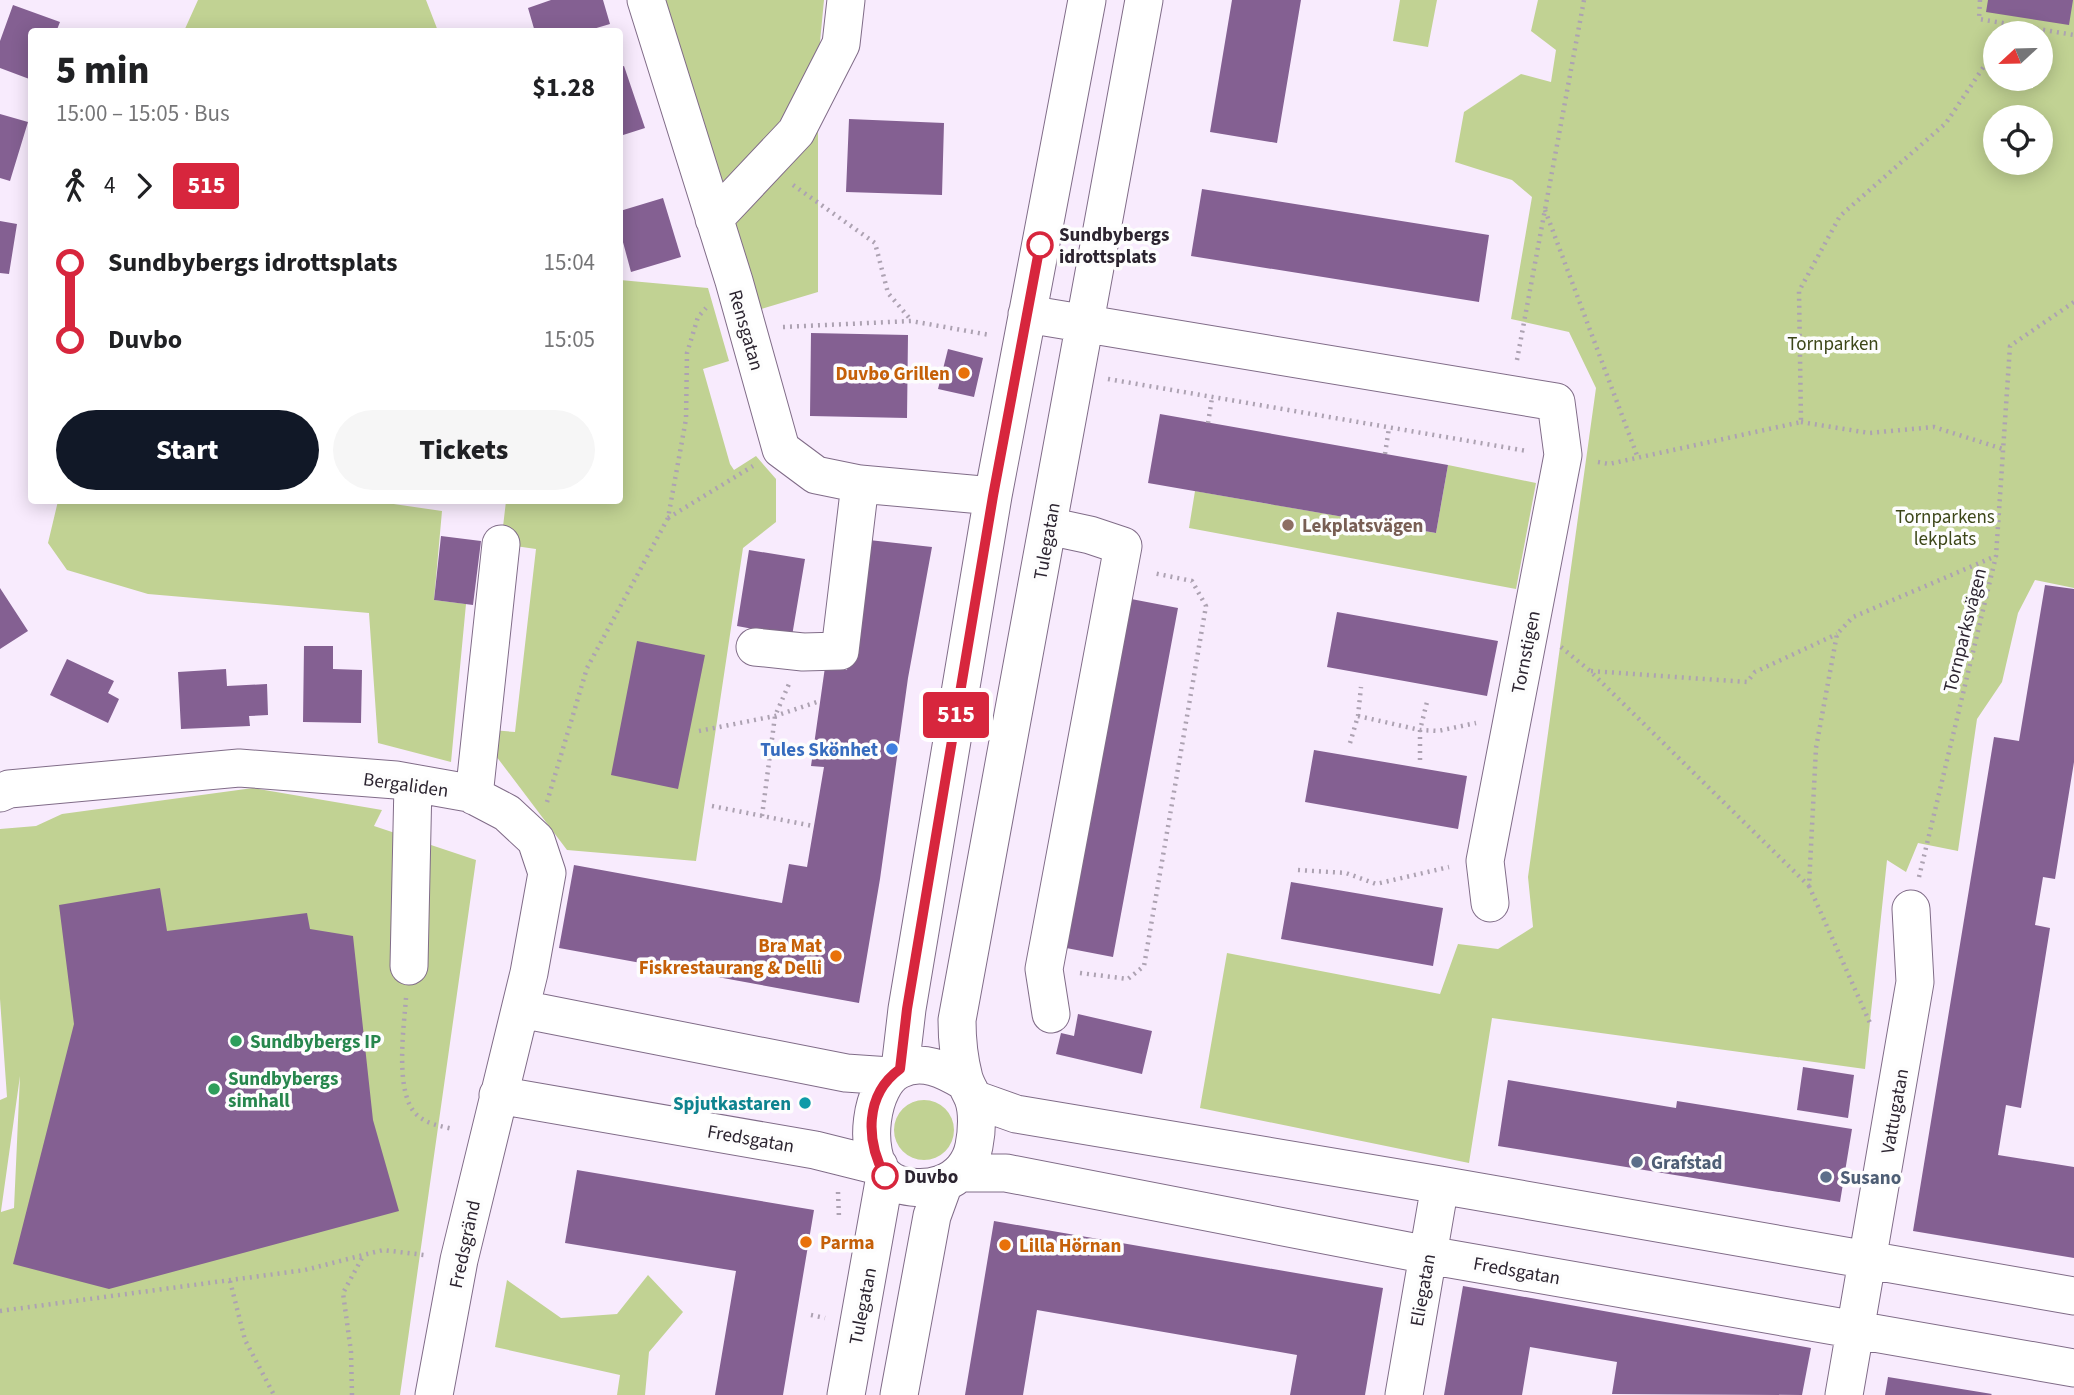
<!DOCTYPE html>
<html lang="en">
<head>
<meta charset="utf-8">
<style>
	body { margin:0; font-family:"Source Sans 3",sans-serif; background:#f6f6f6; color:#202124; height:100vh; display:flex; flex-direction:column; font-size:26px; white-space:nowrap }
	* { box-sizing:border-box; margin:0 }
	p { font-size:23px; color:#757577 }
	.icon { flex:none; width:38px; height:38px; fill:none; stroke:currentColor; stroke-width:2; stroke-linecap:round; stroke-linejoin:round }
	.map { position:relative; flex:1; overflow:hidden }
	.details { position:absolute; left:28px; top:28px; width:595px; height:476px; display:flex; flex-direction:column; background:#fff; border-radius:7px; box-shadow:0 4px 18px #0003 }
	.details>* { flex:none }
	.badge { padding:0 14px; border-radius:5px; font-size:24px; line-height:46px }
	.needle { width:46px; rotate:248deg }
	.controls { position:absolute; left:1983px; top:21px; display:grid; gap:14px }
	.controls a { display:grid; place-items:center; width:70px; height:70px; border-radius:50%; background:#fff; box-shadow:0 4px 18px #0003; font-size:35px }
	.map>.badge { position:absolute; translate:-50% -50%; box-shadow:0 0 0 4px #fff }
	.legs { display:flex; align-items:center; gap:10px; height:77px; padding:0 28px; font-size:23px }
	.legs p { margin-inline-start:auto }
	.summary { display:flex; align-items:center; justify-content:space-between; height:119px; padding:0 28px }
	h1 { font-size:38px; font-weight:800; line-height:52px }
	.cta { display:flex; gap:14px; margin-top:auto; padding:14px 28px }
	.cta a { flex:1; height:80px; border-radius:42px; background:#111827; color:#fff; font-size:28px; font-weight:800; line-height:80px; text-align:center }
	.cta a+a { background:#f6f6f6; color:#202124 }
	ul { padding:0 28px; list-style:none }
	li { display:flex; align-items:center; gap:24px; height:77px; font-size:26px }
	li i { display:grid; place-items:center; width:10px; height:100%; margin:0 9px; background:currentColor }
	li i::after { content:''; width:18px; height:18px; margin:-9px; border:5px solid; border-radius:50%; background:#fff }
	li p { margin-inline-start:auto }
	li:first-child i { background:linear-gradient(#0000 50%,currentColor 0) }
	li:last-child i { background:linear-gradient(currentColor 50%,#0000 0) }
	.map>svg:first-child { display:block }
	.green { fill:#c1d293; fill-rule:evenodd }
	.building { fill:#846092 }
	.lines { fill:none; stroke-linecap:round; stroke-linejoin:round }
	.minor-casing { stroke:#806c88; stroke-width:39 }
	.path { stroke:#ada2b2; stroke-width:4.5; stroke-dasharray:2 5; stroke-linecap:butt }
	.minor { stroke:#fff; stroke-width:37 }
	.line-1-casing { stroke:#fff; stroke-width:16 }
	.line-1 { stroke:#d7263d; stroke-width:10 }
	.stop-1-dot { fill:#fff; stroke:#d7263d; stroke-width:3.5 }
	.food-dot { fill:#e8710a; stroke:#fdfdfd; stroke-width:2.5 }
	.education-dot { fill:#8d6e63; stroke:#fdfdfd; stroke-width:2.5 }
	.shop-dot { fill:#3f7fe0; stroke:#fdfdfd; stroke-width:2.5 }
	.leisure-dot { fill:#2e9e5b; stroke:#fdfdfd; stroke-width:2.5 }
	.culture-dot { fill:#0f9aa8; stroke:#fdfdfd; stroke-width:2.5 }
	.service-dot { fill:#5c6f8a; stroke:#fdfdfd; stroke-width:2.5 }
	.labels { text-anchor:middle; stroke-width:7; stroke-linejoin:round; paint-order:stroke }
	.stop-label { font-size:19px; font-weight:bold; fill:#2c2430; stroke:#fdfdfd; text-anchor:start }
	.street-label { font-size:19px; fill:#2c2430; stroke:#fdfdfd }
	.park-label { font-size:19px; fill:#3c4618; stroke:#fdfdfd }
	.food-label { font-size:19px; font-weight:bold; fill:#c56008; stroke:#fdfdfd; text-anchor:end }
	.education-label { font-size:19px; font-weight:bold; fill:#785e54; stroke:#fdfdfd; text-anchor:start }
	.shop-label { font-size:19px; font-weight:bold; fill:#366cbe; stroke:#fdfdfd; text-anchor:end }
	.leisure-label { font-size:19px; font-weight:bold; fill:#27864d; stroke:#fdfdfd; text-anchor:start }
	.culture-label { font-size:19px; font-weight:bold; fill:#0d838f; stroke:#fdfdfd; text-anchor:end }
	.service-label { font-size:19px; font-weight:bold; fill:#4e5e75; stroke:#fdfdfd; text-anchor:start }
</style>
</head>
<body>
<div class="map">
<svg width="2074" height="1395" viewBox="0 0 2074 1395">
	<rect width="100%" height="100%" fill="#f8ebfd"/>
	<path class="green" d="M198,0H426L438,31H184Z
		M665,0H824L818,63V292L758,310Z
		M1400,0H1437L1428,47L1393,41Z
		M1538,0H2074V588L2035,580L2018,613L2002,682L1977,719L1958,851L1918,843L1906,872L1887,860L1865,1069L1492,1018L1469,1163L1200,1108L1227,953L1440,994L1458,944L1498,949L1533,927L1528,877L1596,388L1569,332L1511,319L1532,197L1512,180L1455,162L1464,112L1521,74L1551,82L1556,50L1531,31ZM1995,33H2040V79H1995ZM1995,117H2040V163H1995Z
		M620,280L708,288L729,361L703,369L730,464L734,470L756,456L776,479V522L743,548L696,861L567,850L493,752L480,729L515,732L536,549L501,544L506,501L620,500Z
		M1448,465L1536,483L1516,589L1189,528L1195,491L1436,533Z
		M366,500L442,511L434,600L466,604L451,762L378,743L369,613L148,594L67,570L48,543L58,501Z
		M253,788L382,810L374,826L476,860L400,1395H0V1100L7,1097L0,999V829L36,826L62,814ZM20,1076L14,1208L1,1212V1211Z
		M894 1130a30 30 0 1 1 60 0a30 30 0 1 1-60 0Z
		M648,1275L683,1312L649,1352L645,1395H617L620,1375L495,1347L507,1280L561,1318L617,1314Z"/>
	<path class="building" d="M551,0H603L610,24L583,32H535L528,8Z
		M1232,0H1301L1277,143L1210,132Z
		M1988,0H2073L2069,25L1986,12Z
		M13,5L60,22L56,32H32V80L0,68V41Z
		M624,66L645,128L620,136V67Z
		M0,114L28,122L10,181L0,178Z
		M849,119L944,123L942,195L846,192Z
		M1202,189L1489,235L1479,302L1191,256Z
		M663,198L681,257L631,272L620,231V211Z
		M0,221L17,224L9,274L0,273Z
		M811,333L908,335L907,418L810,416Z
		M948,349L983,358L974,397L938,389Z
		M1160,414L1448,465L1436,533L1148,483Z
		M441,536L481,541L473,605L434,600Z
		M869,540L932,547L908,678L880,879L859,1003L559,948L574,865L782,903L789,864L807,867L824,767L811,766L825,667L847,670Z
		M749,550L805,559L792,636L737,626Z
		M2045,585L2074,589V762L2055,879L2043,877L2035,925L2050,928L2021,1108L2006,1105L1998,1155L2074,1167V1258L1913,1231L1994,737L2019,741Z
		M0,588L28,631L0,649Z
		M1126,598L1178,608L1113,957L1061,947Z
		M1337,612L1498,641L1487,696L1327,667Z
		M637,641L705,655L678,789L611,775Z
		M304,646H333V669L362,670L361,723L303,722Z
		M67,659L114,681L108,693L119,699L108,723L50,695Z
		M226,669L227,686L267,684L268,715L249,716L250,726L181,729L178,672Z
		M1314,750L1467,776L1458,829L1305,802Z
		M1291,882L1443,908L1433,966L1281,939Z
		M160,888L167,931L307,913L310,929L353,936L373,1120L399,1211L109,1289L13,1264L74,1024L59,905Z
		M1078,1014L1152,1031L1142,1074L1056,1054L1061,1033L1074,1036Z
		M1803,1067L1854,1075L1848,1118L1797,1110Z
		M1508,1080L1676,1108L1677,1101L1852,1129L1840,1202L1498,1146Z
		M577,1170L814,1210L783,1395H715L736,1271L565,1243Z
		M994,1221L1383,1288L1365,1395H1290L1297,1355L1037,1310L1023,1395H965Z
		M1463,1286L1811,1348L1802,1395L1612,1394L1617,1362L1530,1347L1522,1395H1444Z
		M1888,1377L1992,1394L1991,1395H1885Z"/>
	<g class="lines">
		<defs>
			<path id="minor" d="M646,0L734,281L781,449L816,475L860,484L993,496
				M714,219L796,132L841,44L846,0
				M1027,314L1556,402L1563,455L1485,861L1490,903
				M1048,526L1090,535L1123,546L1044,969L1051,1014
				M755,647L803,652L840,651L860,484
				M0,793L9,789L239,768L396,780L469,793L507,813L536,840L547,873L529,973L459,1260L434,1395
				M474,796L501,544
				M409,966L413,783
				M521,1009L846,1073L890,1076
				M900,1069L907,1009L993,496L1087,0
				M965,1082C945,1070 922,1058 899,1070C870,1084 862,1154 885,1176C898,1189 925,1190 941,1184C959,1178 971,1163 974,1146C977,1131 978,1111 973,1098C970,1091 966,1085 964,1078C959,1059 957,1040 957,1020L1144,0
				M498,1095L815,1150L879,1166
				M974,1099L1016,1114L1440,1185L2074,1296
				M960,1173H1006L1428,1255L2074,1368
				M846,1395L885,1176
				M899,1395L932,1216L944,1183
				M1404,1395L1440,1185
				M1844,1395L1915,982L1911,909"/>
		</defs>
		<use href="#minor" class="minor-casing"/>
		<path class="path" d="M1980,0L1979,19L2074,35
			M2006,33L2012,25
			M793,185L875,243L888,293L911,320
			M1545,210L1638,458
			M783,327L911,321L990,335
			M1517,360L1584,0
			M1108,379L1527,451
			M1801,422L1869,433L1934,427L2003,449
			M1208,423L1212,398
			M1385,454L1389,428
			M1598,462L1609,464L1801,422L1799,291L1840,216L1946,123L1995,50
			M668,518L753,466
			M1561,647L1590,671L1809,886L1816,748L1837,634L1853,617L1996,556
			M1591,671L1747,682L1755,672L1837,634
			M1358,716L1420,730L1438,731L1476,723
			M699,731L775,716L820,701
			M1350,743L1358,716L1361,687
			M1420,760V730L1427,702
			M547,802L587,668L668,518L686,419L687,353L698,317L706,308
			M712,806L813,826
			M762,816L775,716L789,684
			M1298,870L1346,873L1376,884L1449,867
			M1919,877L1996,556L2010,346L2074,302
			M1809,886L1870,1023
			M1080,973L1128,979L1144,966L1206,606L1192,581L1153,573
			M406,998C404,1027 394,1094 417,1115C427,1124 440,1126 453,1129
			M838,1192L839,1218
			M230,1281L245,1340L274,1395
			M0,1311L305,1270L383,1250L424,1255
			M811,1315L825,1318
			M352,1395L351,1352L343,1293L362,1258"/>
		<use href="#minor" class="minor"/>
	</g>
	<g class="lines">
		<defs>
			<path id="line-1" d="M885,1176C866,1141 864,1095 900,1069L907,1009L993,496L1040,245"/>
		</defs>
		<use href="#line-1" class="line-1-casing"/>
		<use href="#line-1" class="line-1"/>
	</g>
	<g class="stop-1-dot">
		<circle cx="1040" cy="245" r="12"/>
		<circle cx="885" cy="1176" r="12"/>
	</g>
	<g class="food-dot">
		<circle cx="964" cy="373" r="7"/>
		<circle cx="836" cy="956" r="7"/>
		<circle cx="806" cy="1242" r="7"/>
		<circle cx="1005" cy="1245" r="7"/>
	</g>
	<circle class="education-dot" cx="1288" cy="525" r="7"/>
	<circle class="shop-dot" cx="892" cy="749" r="7"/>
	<g class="leisure-dot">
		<circle cx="236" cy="1041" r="7"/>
		<circle cx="214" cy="1089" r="7"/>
	</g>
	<circle class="culture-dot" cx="805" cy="1103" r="7"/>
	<g class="service-dot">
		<circle cx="1637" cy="1162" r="7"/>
		<circle cx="1826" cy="1177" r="7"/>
	</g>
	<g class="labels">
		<g class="stop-label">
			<text x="1059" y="241">Sundbybergs<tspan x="1059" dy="22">idrottsplats</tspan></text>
			<text x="904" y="1183">Duvbo</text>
		</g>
		<g class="street-label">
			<text transform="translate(747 330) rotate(74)" y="7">Rensgatan</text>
			<text transform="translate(1046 541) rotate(-80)" y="7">Tulegatan</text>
			<text transform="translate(1964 630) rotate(-76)" y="7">Tornparksvägen</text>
			<text transform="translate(1525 652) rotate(-79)" y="7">Tornstigen</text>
			<text transform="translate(406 784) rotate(8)" y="7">Bergaliden</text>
			<text transform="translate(1894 1111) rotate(-80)" y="7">Vattugatan</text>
			<text transform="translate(751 1138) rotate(10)" y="7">Fredsgatan</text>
			<text transform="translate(464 1244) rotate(-78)" y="7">Fredsgränd</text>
			<text transform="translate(1517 1270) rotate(10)" y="7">Fredsgatan</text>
			<text transform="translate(1422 1290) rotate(-80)" y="7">Eliegatan</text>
			<text transform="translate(862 1306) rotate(-79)" y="7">Tulegatan</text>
		</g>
		<g class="park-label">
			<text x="1833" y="350">Tornparken</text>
			<text x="1945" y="523">Tornparkens<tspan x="1945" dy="22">lekplats</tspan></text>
		</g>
		<g class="food-label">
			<text x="950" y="380">Duvbo Grillen</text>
			<text x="822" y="952">Bra Mat<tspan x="822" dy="22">Fiskrestaurang &amp; Delli</tspan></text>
			<text x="820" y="1249" text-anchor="start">Parma</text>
			<text x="1019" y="1252" text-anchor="start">Lilla Hörnan</text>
		</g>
		<g class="education-label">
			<text x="1302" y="532">Lekplatsvägen</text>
		</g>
		<g class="shop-label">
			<text x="878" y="756">Tules Skönhet</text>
		</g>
		<g class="leisure-label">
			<text x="250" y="1048">Sundbybergs IP</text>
			<text x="228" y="1085">Sundbybergs<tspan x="228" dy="22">simhall</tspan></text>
		</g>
		<g class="culture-label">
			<text x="791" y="1110">Spjutkastaren</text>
		</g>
		<g class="service-label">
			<text x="1651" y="1169">Grafstad</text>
			<text x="1840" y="1184">Susano</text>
		</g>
	</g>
</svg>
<div class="controls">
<a><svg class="needle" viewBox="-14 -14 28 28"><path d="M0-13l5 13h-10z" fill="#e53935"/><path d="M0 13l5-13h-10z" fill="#757577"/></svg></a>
<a><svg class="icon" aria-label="locate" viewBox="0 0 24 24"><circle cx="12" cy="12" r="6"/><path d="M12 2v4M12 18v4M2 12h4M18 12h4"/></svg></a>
</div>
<b class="badge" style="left:956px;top:715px;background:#d7263d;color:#fff">515</b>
<section class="details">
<div class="summary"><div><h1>5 min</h1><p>15:00 – 15:05 · Bus</p></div><b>$1.28</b></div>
<div class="legs"><svg class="icon" aria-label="walk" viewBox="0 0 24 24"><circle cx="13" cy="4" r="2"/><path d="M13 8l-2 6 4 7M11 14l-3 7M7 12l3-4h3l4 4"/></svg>4<svg class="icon" aria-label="forward" viewBox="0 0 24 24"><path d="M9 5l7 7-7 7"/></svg><b class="badge" style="background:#d7263d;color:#fff">515</b></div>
<ul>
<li><i style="color:#d7263d"></i><b>Sundbybergs idrottsplats</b><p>15:04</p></li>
<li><i style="color:#d7263d"></i><b>Duvbo</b><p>15:05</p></li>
</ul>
<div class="cta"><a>Start</a><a>Tickets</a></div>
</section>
</div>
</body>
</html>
